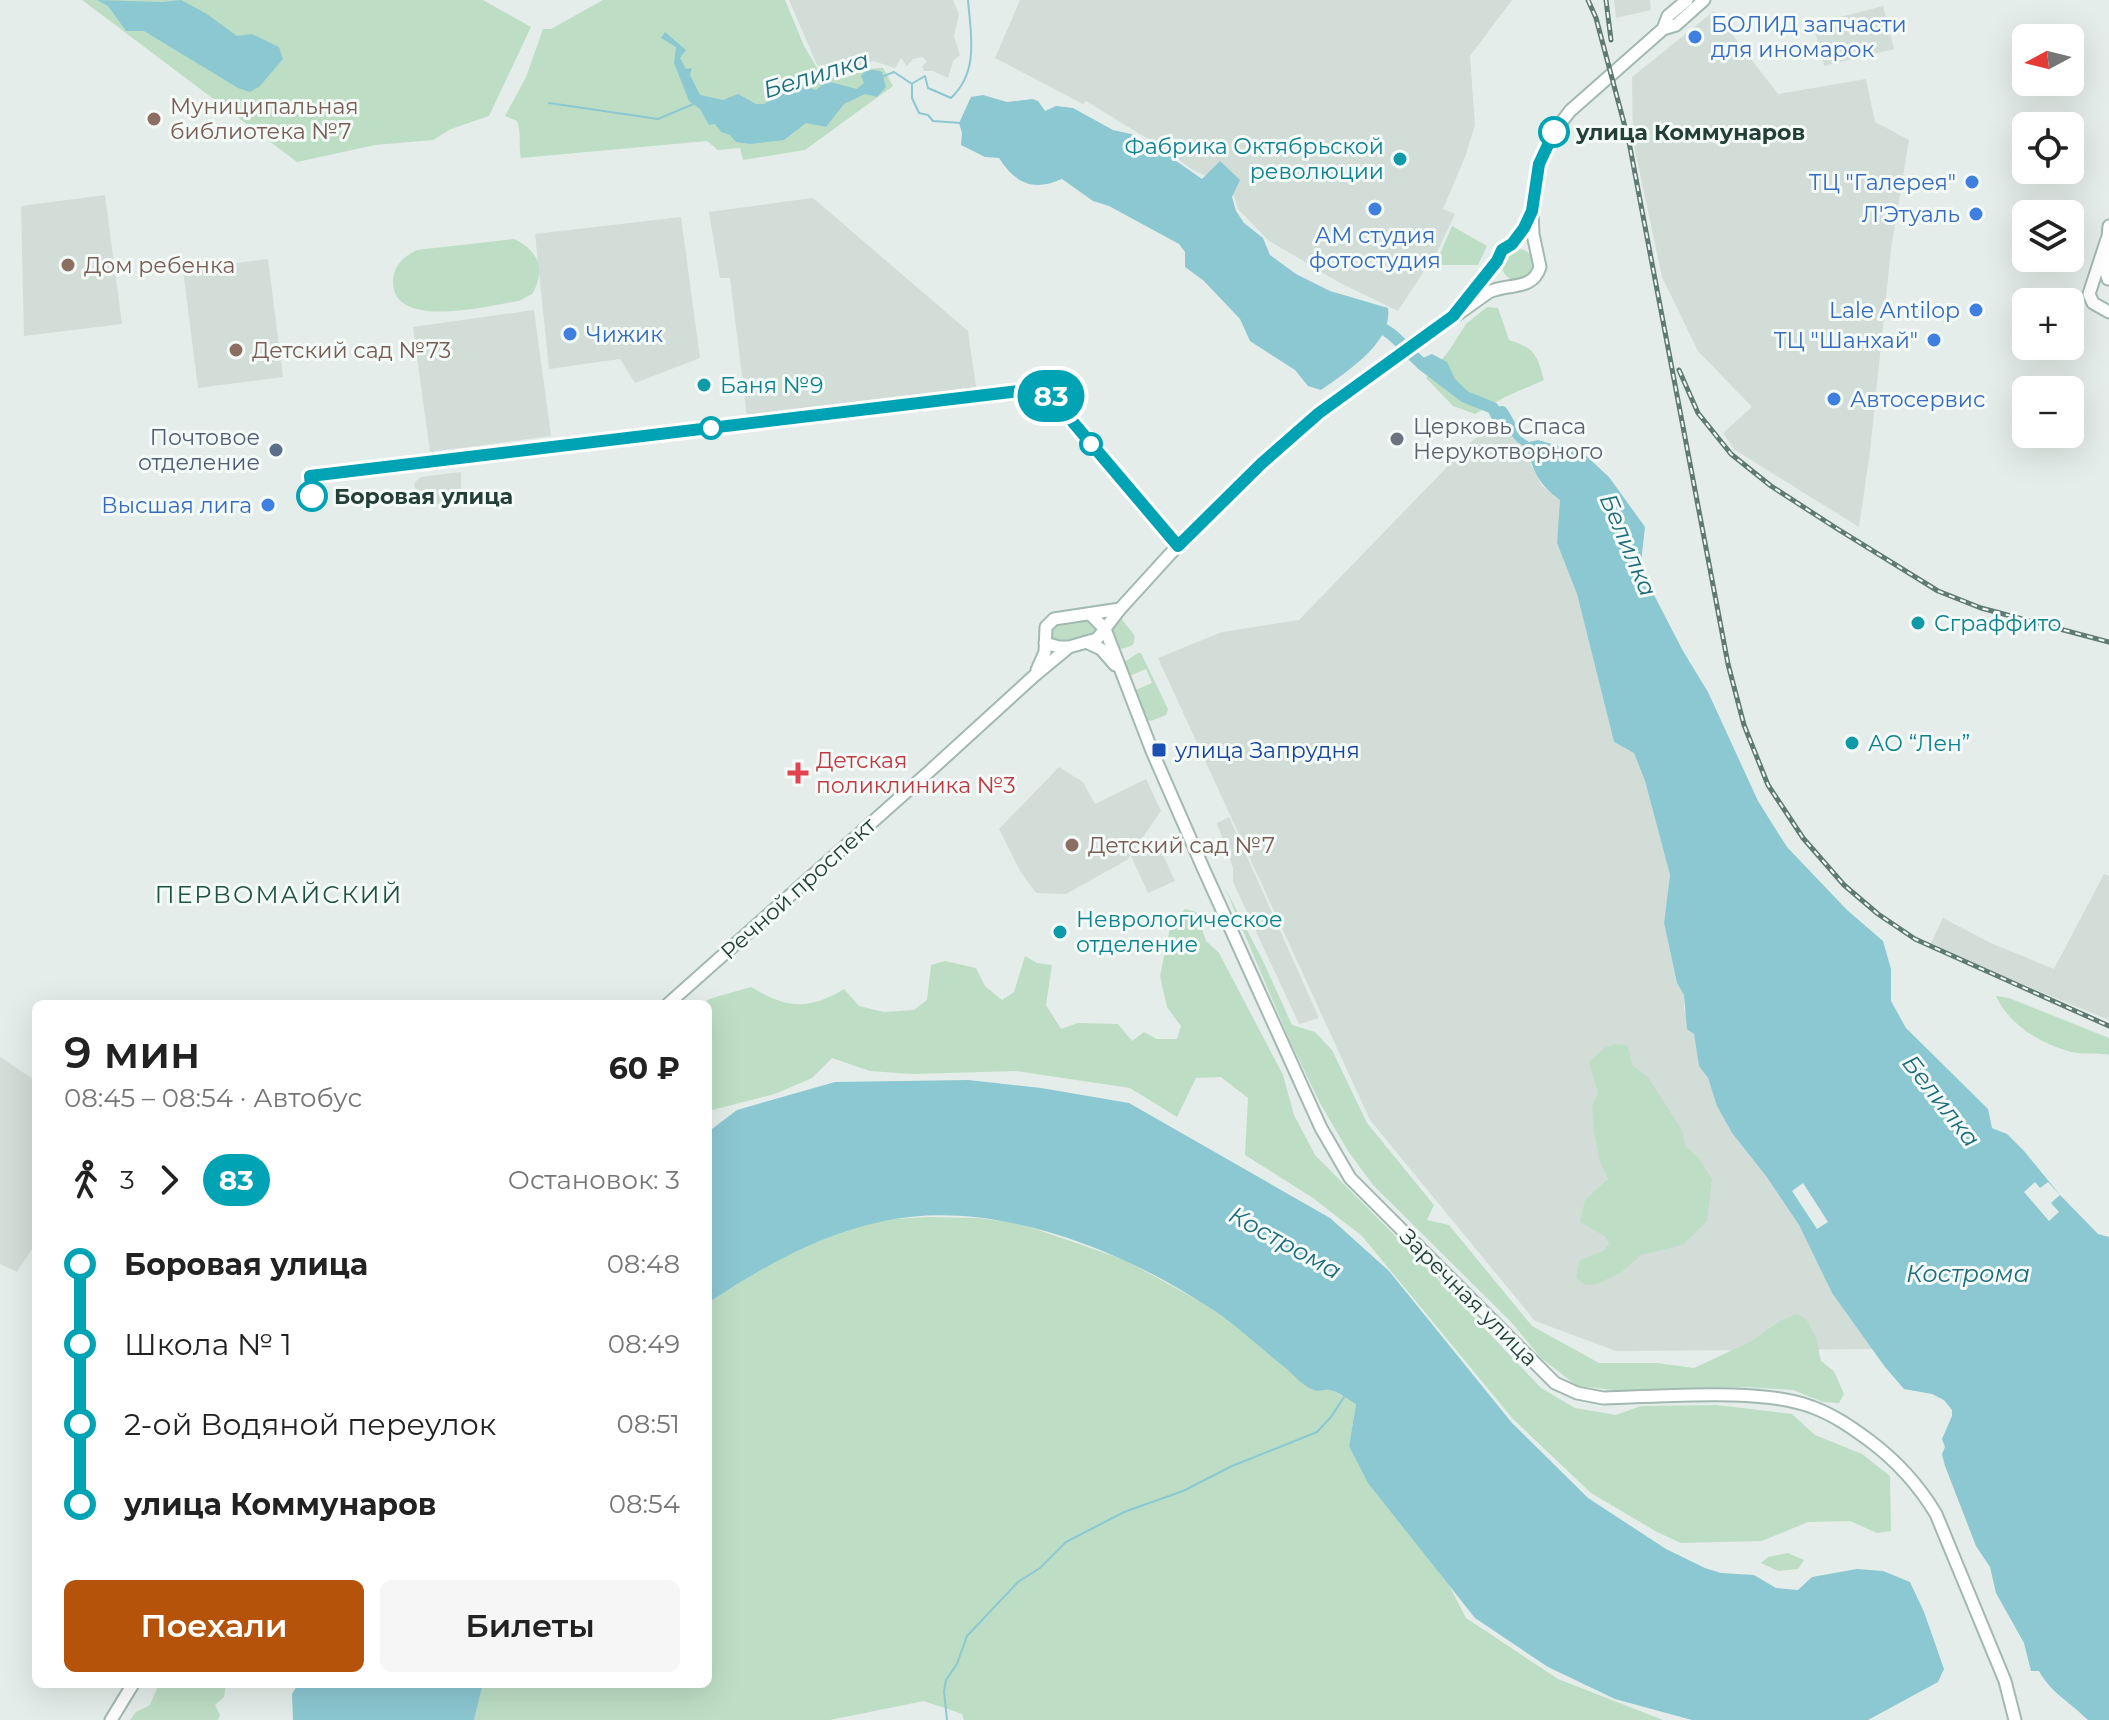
<!DOCTYPE html>
<html lang="ru">
<head>
<meta charset="utf-8">
<style>
	body { margin:0; font-family:Montserrat,sans-serif; background:#f6f6f6; color:#222; height:100vh; display:flex; flex-direction:column; font-size:30px; white-space:nowrap }
	* { box-sizing:border-box; margin:0 }
	p { font-size:26px; color:#767676 }
	.icon { flex:none; width:44px; height:44px; fill:none; stroke:currentColor; stroke-width:2; stroke-linecap:round; stroke-linejoin:round }
	.map { position:relative; flex:1; overflow:hidden }
	.details { position:absolute; left:32px; top:1000px; width:680px; height:688px; display:flex; flex-direction:column; background:#fff; border-radius:12px; box-shadow:0 8px 32px #0002 }
	.details>* { flex:none }
	.badge { padding:0 16px; border-radius:26px; font-size:28px; line-height:52px }
	.needle { width:52px; rotate:263deg }
	.tools { position:absolute; left:2012px; top:24px; display:grid; gap:16px }
	.tools a { display:grid; place-items:center; width:72px; height:72px; border-radius:12px; background:#fff; box-shadow:0 8px 32px #0002; font-size:40px }
	.map>.badge { position:absolute; translate:-50% -50%; box-shadow:0 0 0 4px #fff }
	.legs { display:flex; align-items:center; gap:12px; height:88px; padding:0 32px; font-size:26px }
	.legs p { margin-inline-start:auto }
	.summary { display:flex; align-items:center; justify-content:space-between; height:136px; padding:0 32px }
	h1 { font-size:44px; font-weight:600; line-height:60px }
	.cta { display:flex; gap:16px; margin-top:auto; padding:16px 32px }
	.cta a { flex:1; height:92px; border-radius:12px; background:#b45309; color:#fff; font-size:32px; font-weight:600; line-height:92px; text-align:center }
	.cta a+a { background:#f6f6f6; color:#222 }
	ul { padding:0 32px; list-style:none }
	li { display:flex; align-items:center; gap:28px; height:80px; font-size:30px }
	li i { display:grid; place-items:center; width:12px; height:100%; margin:0 10px; background:currentColor }
	li i::after { content:''; width:20px; height:20px; margin:-10px; border:6px solid; border-radius:50%; background:#fff }
	li p { margin-inline-start:auto }
	li:first-child i { background:linear-gradient(#0000 50%,currentColor 0) }
	li:last-child i { background:linear-gradient(currentColor 50%,#0000 0) }
	.map>svg:first-child { display:block }
	.built { fill:#d2ddd8 }
	.green { fill:#bddec5 }
	.water { fill:#8cc8d2 }
	.pier { fill:#e4ede9 }
	.lines { fill:none; stroke-linecap:round; stroke-linejoin:round }
	.stream { stroke:#8cc8d2; stroke-width:2 }
	.river { stroke:#8cc8d2; stroke-width:12 }
	.secondary-casing { stroke:#a2b9b1; stroke-width:15 }
	.secondary { stroke:#fff; stroke-width:11 }
	.rail-casing { stroke:#5e7a72; stroke-width:5 }
	.rail { stroke:#f4faf7; stroke-width:2; stroke-dasharray:6; stroke-linecap:butt }
	.line-1-casing { stroke:#fff; stroke-width:18 }
	.line-1 { stroke:#00a3b4; stroke-width:12 }
	.shop-dot { fill:#3f7fe0; stroke:#f4faf7; stroke-width:3 }
	.education-dot { fill:#8d6e63; stroke:#f4faf7; stroke-width:3 }
	.stop-1-dot { fill:#fff; stroke:#00a3b4; stroke-width:4 }
	.culture-dot { fill:#0f9aa8; stroke:#f4faf7; stroke-width:3 }
	.worship-dot { fill:#6b7280; stroke:#f4faf7; stroke-width:3 }
	.service-dot { fill:#5c6f8a; stroke:#f4faf7; stroke-width:3 }
	.transit-dot { fill:#1a4fb4; stroke:#f4faf7; stroke-width:3 }
	.health-dot { fill:#e0444e; stroke:#f4faf7; stroke-width:3 }
	.labels { text-anchor:middle; stroke-width:6; stroke-linejoin:round; paint-order:stroke }
	.shop-label { font-size:22px; fill:#366cbe; stroke:#f4faf7; text-anchor:end }
	.education-label { font-size:22px; fill:#785e54; stroke:#f4faf7; text-anchor:start }
	.stop-label { font-size:22px; font-weight:bold; fill:#233f37; stroke:#f4faf7; text-anchor:start }
	.culture-label { font-size:22px; fill:#0d838f; stroke:#f4faf7; text-anchor:start }
	.worship-label { font-size:22px; fill:#5b616d; stroke:#f4faf7; text-anchor:start }
	.service-label { font-size:22px; fill:#4e5e75; stroke:#f4faf7; text-anchor:end }
	.transit-label { font-size:22px; fill:#164399; stroke:#f4faf7; text-anchor:start }
	.health-label { font-size:22px; fill:#be3a42; stroke:#f4faf7; text-anchor:start }
	.street-label { font-size:22px; fill:#233f37; stroke:#f4faf7 }
	.water-label { font-size:24px; font-style:italic; fill:#1d6d7b; stroke:#f4faf7 }
	.neighbourhood-label { font-size:24px; letter-spacing:2px; fill:#1f5144; stroke:#f4faf7 }
</style>
</head>
<body>
<div class="map">
<svg width="2109" height="1720" viewBox="0 0 2109 1720">
	<rect width="100%" height="100%" fill="#e4ede9"/>
	<path class="built" d="M789,0H953L959,14L954,36L960,55L953,61L948,78L933,71H924L922,66L927,62L923,57L913,59L907,66L901,58L895,68L873,61L838,75L826,73L817,65Z
		M1020,0H1512L1470,56L1475,125L1465,157L1443,209L1455,214L1432,263H1429L1398,311L1340,283L1268,240L1238,209L1234,196L1208,177L1191,169L1166,150L1086,101L1083,104L995,58Z
		M1614,0H1650L1651,10L1616,18Z
		M1883,6L1894,49L1824,66L1813,24Z
		M1714,11L1778,94L1866,79L1875,122L1909,140L1891,249L1870,452L1859,527L1735,450L1723,433L1752,407L1698,351L1662,277L1633,141L1632,77Z
		M105,195L122,324L24,336L21,206Z
		M813,198L968,331L976,387L747,417L730,278H720L709,212Z
		M681,217L700,358L635,383L620,359L549,369L535,234Z
		M268,259L283,377L198,388L183,270Z
		M534,310L551,436L430,452L413,327Z
		M1506,425L1519,444L1527,448L1532,467L1542,486L1561,500L1557,543L1577,594L1614,742L1634,753L1645,781L1670,875L1664,923L1677,983L1684,995V1009L1694,1034L1699,1066L1708,1078L1717,1106L1732,1133L1766,1176L1799,1225L1832,1293L1873,1349L1616,1351L1535,1321L1370,1120L1158,658L1222,632L1299,620L1474,439Z
		M461,472V501L419,507L414,483L421,477Z
		M1059,767L1083,782L1095,804L1146,779L1161,811L1127,860L1066,894L1036,893L1020,871L999,829Z
		M1229,817L1253,870L1319,1018L1299,1024L1233,882V868L1217,823Z
		M1158,844L1175,881L1148,893L1131,856Z
		M2104,874L2109,876V1020L1990,971L1931,943L1943,918L1993,944L2054,969Z
		M0,1057L36,1081V1243L17,1272L0,1264Z"/>
	<path class="green" d="M82,0H483L531,27L489,116L451,129L433,140L375,145L297,162Z
		M603,0H785L804,46L822,76L848,77L865,69L883,68L893,86L805,150L743,160L740,148L718,150L707,141L521,158C518,145 522,134 517,121L505,116L526,77L543,29H551Z
		M1452,226L1487,246L1478,265H1435Z
		M514,239C538,250 547,270 532,294L519,301C490,305 393,331 393,282C393,266 404,256 417,250Z
		M1502 265a16 16 0 1 1 32 0a16 16 0 1 1-32 0Z
		M1487,307L1498,308L1509,340C1535,348 1537,355 1544,380L1505,397L1475,414L1453,406L1426,378L1448,352L1466,324Z
		M1121,618L1135,636L1133,645L1122,649L1117,646C1112,635 1111,628 1121,618Z
		M1091,620L1098,630L1093,638L1056,643L1050,639L1049,630L1054,625Z
		M1138,653H1141L1168,709L1166,715L1151,721L1141,717L1131,692L1152,683L1146,669L1129,676L1122,666L1126,661Z
		M1225,888L1263,961L1292,1025L1315,1032L1332,1050L1367,1123L1434,1205L1427,1220L1449,1225L1532,1326L1599,1363H1657L1694,1368L1750,1342L1780,1321L1797,1314L1806,1319L1816,1338L1821,1361L1834,1371L1844,1394L1839,1403L1823,1402L1793,1390L1748,1387L1621,1391L1577,1386L1541,1358L1512,1323L1373,1185L1348,1151L1320,1103L1290,1041Z
		M1185,909L1196,912L1206,941L1219,953L1283,1075L1294,1115L1315,1155L1436,1277L1541,1388L1575,1408L1616,1415L1641,1406L1716,1405L1792,1414L1815,1435L1862,1454L1890,1476L1891,1531L1877,1533L1850,1521L1808,1522L1762,1541L1681,1543L1657,1532L1591,1493L1513,1419L1362,1236L1313,1198L1245,1155L1248,1098L1221,1077L1196,1078L1177,1117L1130,1088L1016,1071L912,1074L870,1071L832,1058L812,1078L775,1094L708,1111V1004H704L709,999L751,987C786,1008 808,1011 844,989L859,1006L884,1012L914,1010L927,1000L931,965L945,961L976,968L985,986L1002,1000L1014,992L1025,956L1037,963L1052,965L1046,1005L1061,1029L1078,1023L1118,1024L1132,1041L1144,1032L1157,1039H1177L1181,1026L1167,1007L1160,976L1170,928Z
		M1996,996L2009,998L2109,1038V1055C2097,1052 2083,1055 2071,1052C2041,1044 2009,1025 1996,996Z
		M1615,1044L1628,1045L1632,1065L1648,1077L1682,1130L1685,1146L1698,1157L1712,1179L1707,1221L1683,1245L1641,1255L1623,1271L1598,1284L1586,1285L1576,1278L1580,1260L1603,1251L1609,1244L1606,1237L1580,1222L1585,1200L1608,1179L1600,1162L1594,1131L1592,1107L1598,1093L1589,1062L1604,1048Z
		M929,1217L978,1218L1021,1224L1125,1260L1208,1306L1240,1329L1312,1390H1332L1356,1404L1349,1446L1449,1585L1466,1618L1558,1679L1663,1720H964L962,1714L924,1701L830,1720H474L483,1684H708V1303C762,1267 821,1232 886,1220C900,1218 915,1218 929,1217Z
		M1788,1553L1804,1560L1798,1569L1778,1571L1761,1563L1768,1557Z
		M159,1684H226L224,1697L215,1705L220,1715L218,1720H130L136,1712L150,1705Z"/>
	<path class="water" d="M97,0L162,2L181,0L207,14L237,36L252,34L279,47L283,59L259,87L250,92L238,88L144,31H126L108,6Z
		M665,32L686,50L680,58L686,69L692,68L690,75L700,95L723,100L738,94L756,104H764L799,84L816,90L826,81L857,89L864,83L861,76C866,69 875,69 882,72L886,87L877,97L865,94L844,104L826,127L806,123L784,140L750,144L736,142L730,135L721,132L715,124L709,125L700,109L689,101L674,63L676,47L661,38Z
		M983,95L1007,102L1033,99L1038,101L1045,111L1056,106L1073,108L1113,130L1131,134L1159,149L1202,179L1220,161L1240,180L1232,197L1236,211L1244,223L1263,238L1270,255L1296,274L1330,291L1388,308C1393,343 1346,372 1321,390L1308,386L1295,370L1250,341L1240,319L1204,281L1185,267V252L1179,244L1109,206L1093,201L1062,179C1033,192 1015,183 999,158L985,157L961,145L962,133L959,123L971,97Z
		M1432,354L1447,362L1455,379L1483,406L1462,402L1417,368L1411,359L1412,357L1421,359Z
		M1502,412L1508,414L1520,436L1529,442L1538,440L1583,453L1609,477L1645,527L1641,563L1653,593L1683,651L1708,692L1758,801L1787,847L1847,910L1883,941L1891,969V1001L1906,1028L1988,1109L1992,1128L2007,1134L2024,1151L2060,1195L2098,1234L2109,1237V1720H2088C2071,1703 2051,1693 2039,1671H2031L2024,1643L1996,1593L1990,1567L1976,1546L1945,1466L1942,1454L1945,1447L1942,1439L1952,1416V1410L1944,1400L1932,1394L1904,1389L1885,1367L1832,1293L1799,1225L1766,1176L1732,1133L1717,1106L1708,1078L1699,1066L1694,1034L1687,1029L1684,995L1677,983L1664,923L1670,875L1645,781L1634,753L1614,742L1577,594L1557,543L1560,500C1539,484 1534,474 1527,448C1512,442 1506,427 1502,412Z
		M968,1080L1041,1088L1129,1103L1330,1218L1389,1271L1512,1423L1588,1498L1666,1549L1705,1568L1721,1573L1754,1575L1776,1588L1798,1590L1812,1577L1857,1569L1883,1571L1910,1582L1924,1612L1944,1669L1938,1682L1868,1720H1692L1615,1699L1548,1667L1475,1618L1368,1483L1349,1446L1356,1404C1348,1400 1338,1391 1329,1390C1322,1389 1318,1393 1311,1389C1303,1385 1295,1377 1288,1370C1261,1349 1236,1324 1207,1306C1118,1248 991,1198 884,1221C820,1234 762,1267 708,1303V1132L737,1110L835,1082Z
		M298,1684H483L474,1720H293L292,1694Z"/>
	<path class="pier" d="M2035,1182L2040,1188L2048,1182L2060,1195L2051,1203L2059,1212L2049,1221L2024,1192Z
		M1803,1183L1828,1222L1817,1229L1792,1191Z"/>
	<g class="lines">
		<path class="stream" d="M884,76L894,72L912,84V98L919,113L928,115L933,121L961,123
			M913,83L925,76L928,88L951,98C979,72 971,36 968,0
			M549,103L658,119L696,103
			M947,1720L944,1691L946,1680L957,1664L967,1636L1018,1582L1040,1568L1066,1542L1124,1512L1183,1491L1232,1466L1317,1432L1331,1417L1344,1397"/>
		<path class="river" d="M1372,325C1396,330 1405,352 1425,366
			M1468,398L1493,408L1496,414L1502,412L1509,424"/>
		<defs>
			<path id="secondary" d="M1663,29L1668,16L1687,0
				M2107,239L2089,294L2093,303L2109,312
				M2108,279L2105,268L2109,226
				M1462,306L1497,261L1502,250L1512,244L1524,228L1532,211L1539,164L1554,132L1570,111L1663,29L1676,25L1704,0
				M1091,615L1105,629L1152,751L1204,870L1321,1128L1350,1178L1555,1383L1577,1393L1603,1398C1660,1397 1761,1387 1812,1407C1834,1415 1851,1427 1870,1441C1898,1462 1918,1484 1936,1514L2005,1681L2015,1720
				M1045,643L1059,647H1069L1097,639L1120,609L1171,553L1261,464L1319,413L1489,292C1508,283 1533,291 1540,267L1533,234L1532,211
				M1088,643L1101,649L1115,665
				M1037,670L1045,652L1046,627L1054,619L1120,609
				M668,1004L932,769L1034,676L1069,647
				M111,1720L133,1684"/>
		</defs>
		<use href="#secondary" class="secondary-casing"/>
		<use href="#secondary" class="secondary"/>
		<defs>
			<path id="rail" d="M1588,0L1596,18L1629,142L1728,664L1744,725L1768,785L1803,838L1844,885L1878,914L1915,939L2109,1026
				M1606,0L1611,40
				M1679,370L1698,413L1731,454L1771,486L1836,528L1938,591L1981,608L2109,642"/>
		</defs>
		<use href="#rail" class="rail-casing"/>
		<use href="#rail" class="rail"/>
	</g>
	<g class="lines">
		<defs>
			<path id="line-1" d="M312,496L310,476L1044,388L1178,546L1261,464L1319,413L1453,316L1497,261L1502,250L1512,244L1524,228L1532,211L1539,164L1554,132"/>
		</defs>
		<use href="#line-1" class="line-1-casing"/>
		<use href="#line-1" class="line-1"/>
	</g>
	<g class="shop-dot">
		<circle cx="1695" cy="37" r="8"/>
		<circle cx="1972" cy="182" r="8"/>
		<circle cx="1375" cy="209" r="8"/>
		<circle cx="1976" cy="214" r="8"/>
		<circle cx="1976" cy="310" r="8"/>
		<circle cx="570" cy="334" r="8"/>
		<circle cx="1934" cy="340" r="8"/>
		<circle cx="1834" cy="399" r="8"/>
		<circle cx="268" cy="505" r="8"/>
	</g>
	<g class="education-dot">
		<circle cx="154" cy="119" r="8"/>
		<circle cx="68" cy="265" r="8"/>
		<circle cx="236" cy="350" r="8"/>
		<circle cx="1072" cy="845" r="8"/>
	</g>
	<g class="stop-1-dot">
		<circle cx="1554" cy="132" r="14"/>
		<circle cx="711" cy="428" r="10"/>
		<circle cx="1091" cy="444" r="10"/>
		<circle cx="312" cy="496" r="14"/>
	</g>
	<g class="culture-dot">
		<circle cx="1400" cy="159" r="8"/>
		<circle cx="704" cy="385" r="8"/>
		<circle cx="1918" cy="623" r="8"/>
		<circle cx="1852" cy="743" r="8"/>
		<circle cx="1060" cy="932" r="8"/>
	</g>
	<circle class="worship-dot" cx="1397" cy="439" r="8"/>
	<circle class="service-dot" cx="276" cy="450" r="8"/>
	<rect class="transit-dot" x="1151" y="742" width="16" height="16" rx="4"/>
	<path class="health-dot" d="M794 761h8v8h8v8h-8v8h-8v-8h-8v-8h8z"/>
	<g class="labels">
		<g class="shop-label">
			<text x="1711" y="32" text-anchor="start">БОЛИД запчасти<tspan x="1711" dy="25">для иномарок</tspan></text>
			<text x="1956" y="190">ТЦ "Галерея"</text>
			<text x="1960" y="222">Л'Этуаль</text>
			<text x="1375" y="243" text-anchor="middle">АМ студия<tspan x="1375" dy="25">фотостудия</tspan></text>
			<text x="1960" y="318">Lale Antilop</text>
			<text x="586" y="342" text-anchor="start">Чижик</text>
			<text x="1918" y="348">ТЦ "Шанхай"</text>
			<text x="1850" y="407" text-anchor="start">Автосервис</text>
			<text x="252" y="513">Высшая лига</text>
		</g>
		<g class="education-label">
			<text x="170" y="114">Муниципальная<tspan x="170" dy="25">библиотека №7</tspan></text>
			<text x="84" y="273">Дом ребенка</text>
			<text x="252" y="358">Детский сад №73</text>
			<text x="1088" y="853">Детский сад №7</text>
		</g>
		<g class="stop-label">
			<text x="1576" y="140">улица Коммунаров</text>
			<text x="334" y="504">Боровая улица</text>
		</g>
		<g class="culture-label">
			<text x="1384" y="154" text-anchor="end">Фабрика Октябрьской<tspan x="1384" dy="25">революции</tspan></text>
			<text x="720" y="393">Баня №9</text>
			<text x="1934" y="631">Сграффито</text>
			<text x="1868" y="751">АО “Лен”</text>
			<text x="1076" y="927">Неврологическое<tspan x="1076" dy="25">отделение</tspan></text>
		</g>
		<g class="worship-label">
			<text x="1413" y="434">Церковь Спаса<tspan x="1413" dy="25">Нерукотворного</tspan></text>
		</g>
		<g class="service-label">
			<text x="260" y="445">Почтовое<tspan x="260" dy="25">отделение</tspan></text>
		</g>
		<g class="transit-label">
			<text x="1175" y="758">улица Запрудня</text>
		</g>
		<g class="health-label">
			<text x="816" y="768">Детская<tspan x="816" dy="25">поликлиника №3</tspan></text>
		</g>
		<g class="street-label">
			<text transform="translate(798 888) rotate(-42)" y="8">Речной проспект</text>
			<text transform="translate(1469 1297) rotate(45)" y="8">Заречная улица</text>
		</g>
		<g class="water-label">
			<text transform="translate(816 75) rotate(-17)" y="8">Белилка</text>
			<text transform="translate(1628 545) rotate(67)" y="8">Белилка</text>
			<text transform="translate(1941 1101) rotate(52)" y="8">Белилка</text>
			<text transform="translate(1285 1243) rotate(29)" y="8">Кострома</text>
			<text x="1968" y="1282">Кострома</text>
		</g>
		<g class="neighbourhood-label">
			<text x="279" y="903">ПЕРВОМАЙСКИЙ</text>
		</g>
	</g>
</svg>
<div class="tools">
<a><svg class="needle" viewBox="-14 -14 28 28"><path d="M0-13l5 13h-10z" fill="#e53935"/><path d="M0 13l5-13h-10z" fill="#767676"/></svg></a>
<a><svg class="icon" aria-label="locate" viewBox="0 0 24 24"><circle cx="12" cy="12" r="6"/><path d="M12 2v4M12 18v4M2 12h4M18 12h4"/></svg></a>
<a><svg class="icon" aria-label="layers" viewBox="0 0 24 24"><path d="M12 4l9 5-9 5-9-5zM3 14l9 5 9-5"/></svg></a>
<a>+</a>
<a>−</a>
</div>
<b class="badge" style="left:1051px;top:396px;background:#00a3b4;color:#fff">83</b>
<section class="details">
<div class="summary"><div><h1>9 мин</h1><p>08:45 – 08:54 · Автобус</p></div><b>60 ₽</b></div>
<div class="legs"><svg class="icon" aria-label="walk" viewBox="0 0 24 24"><circle cx="13" cy="4" r="2"/><path d="M13 8l-2 6 4 7M11 14l-3 7M7 12l3-4h3l4 4"/></svg>3<svg class="icon" aria-label="forward" viewBox="0 0 24 24"><path d="M9 5l7 7-7 7"/></svg><b class="badge" style="background:#00a3b4;color:#fff">83</b><p>Остановок: 3</p></div>
<ul>
<li><i style="color:#00a3b4"></i><b>Боровая улица</b><p>08:48</p></li>
<li><i style="color:#00a3b4"></i><span>Школа № 1</span><p>08:49</p></li>
<li><i style="color:#00a3b4"></i><span>2-ой Водяной переулок</span><p>08:51</p></li>
<li><i style="color:#00a3b4"></i><b>улица Коммунаров</b><p>08:54</p></li>
</ul>
<div class="cta"><a>Поехали</a><a>Билеты</a></div>
</section>
</div>
</body>
</html>
